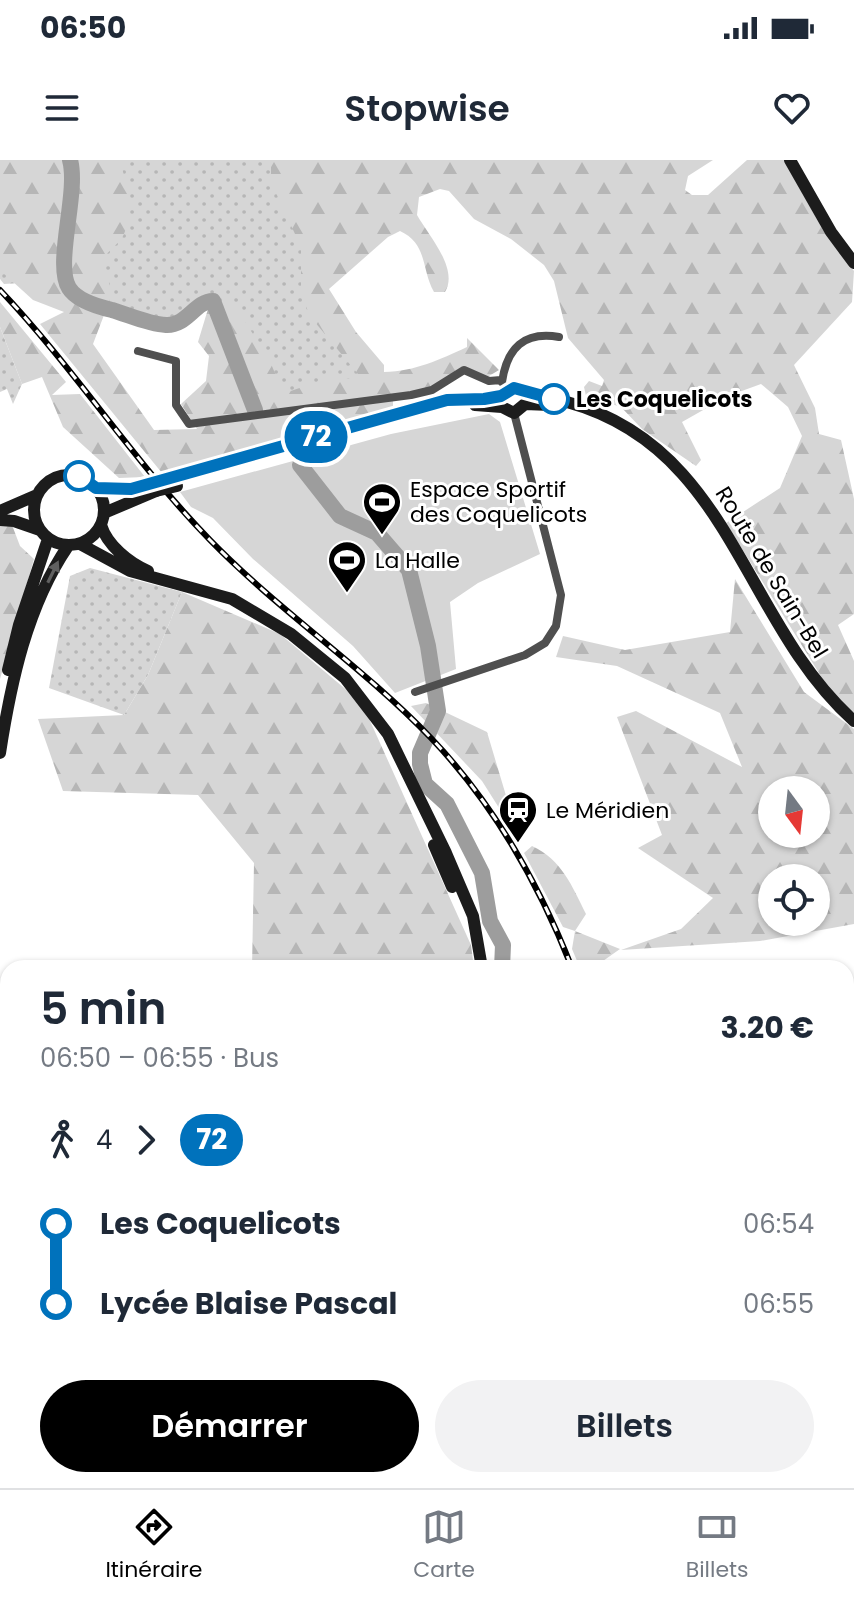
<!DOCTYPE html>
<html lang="fr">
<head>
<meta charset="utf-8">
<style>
	body { margin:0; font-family:Poppins,sans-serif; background:#f2f2f3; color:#1f2937; height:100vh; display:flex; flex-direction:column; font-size:30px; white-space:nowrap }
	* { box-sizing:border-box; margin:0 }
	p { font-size:26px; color:#747a83 }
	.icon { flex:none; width:44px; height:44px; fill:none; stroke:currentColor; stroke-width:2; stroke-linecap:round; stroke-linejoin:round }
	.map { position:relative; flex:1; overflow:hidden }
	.details { position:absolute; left:0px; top:800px; width:854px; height:528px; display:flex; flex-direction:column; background:#fff; border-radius:24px 24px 0 0; box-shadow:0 2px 6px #0004 }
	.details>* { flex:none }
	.badge { padding:0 16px; border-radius:26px; font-size:28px; line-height:52px }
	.needle { width:52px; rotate:165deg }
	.controls { position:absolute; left:758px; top:616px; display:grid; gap:16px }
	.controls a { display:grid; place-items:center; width:72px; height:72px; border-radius:50%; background:#fff; box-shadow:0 2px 6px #0004; font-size:40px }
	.map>.badge { position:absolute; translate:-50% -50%; box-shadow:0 0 0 4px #fff }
	.legs { display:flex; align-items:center; gap:12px; height:88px; padding:0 40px; font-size:26px }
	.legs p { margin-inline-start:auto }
	.head { display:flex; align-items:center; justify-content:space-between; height:136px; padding:0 40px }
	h1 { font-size:44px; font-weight:600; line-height:60px }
	.action { display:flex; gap:16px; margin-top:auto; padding:16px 40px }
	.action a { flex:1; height:92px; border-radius:48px; background:#000; color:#fff; font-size:32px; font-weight:600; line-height:92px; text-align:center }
	.action a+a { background:#f2f2f3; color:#1f2937 }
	ul { padding:0 40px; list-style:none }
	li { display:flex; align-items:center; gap:28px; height:80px; font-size:30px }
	li i { display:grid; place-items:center; width:12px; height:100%; margin:0 10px; background:currentColor }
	li i::after { content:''; width:20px; height:20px; margin:-10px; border:6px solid; border-radius:50%; background:#fff }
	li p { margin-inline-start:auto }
	li:first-child i { background:linear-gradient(#0000 50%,currentColor 0) }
	li:last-child i { background:linear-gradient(currentColor 50%,#0000 0) }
	.status { display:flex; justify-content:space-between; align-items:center; height:56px; padding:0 40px; background:#fff; direction:ltr }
	.status svg { height:22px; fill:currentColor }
	header { display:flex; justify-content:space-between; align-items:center; height:104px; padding:0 40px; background:#fff; font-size:36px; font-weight:600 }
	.tab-bar { display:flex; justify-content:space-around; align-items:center; height:112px; border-top:2px solid #e0e1e3; background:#fff; font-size:22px; color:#747a83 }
	.tab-bar a { display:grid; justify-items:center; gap:4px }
	.tab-bar .active { color:#000 }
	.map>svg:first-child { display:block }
	.grass { fill:url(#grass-dots) }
	.forest { fill:url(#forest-firs); fill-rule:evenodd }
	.pitch { fill:#d6d6d6 }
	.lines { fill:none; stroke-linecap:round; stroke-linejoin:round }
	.river { stroke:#9d9d9d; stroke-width:16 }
	.primary-casing { stroke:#dbdbdb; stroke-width:16 }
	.street { stroke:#4f4f4f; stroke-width:8 }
	.secondary { stroke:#1c1c1c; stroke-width:12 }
	.primary { stroke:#000; stroke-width:12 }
	.rail-casing { stroke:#000; stroke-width:6 }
	.rail { stroke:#fff; stroke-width:3; stroke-dasharray:9; stroke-linecap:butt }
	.secondary-bridge { stroke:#1c1c1c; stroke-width:12 }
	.oneway { fill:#606060 }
	.line-1-casing { stroke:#fff; stroke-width:18 }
	.line-1 { stroke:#0072bc; stroke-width:12 }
	.stop-1-dot { fill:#fff; stroke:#0072bc; stroke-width:4 }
	.labels { text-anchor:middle; stroke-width:6; stroke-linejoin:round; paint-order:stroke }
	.stop-label { font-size:22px; font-weight:bold; fill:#000; stroke:#fff; text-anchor:start }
	.poi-label { font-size:22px; fill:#000; stroke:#fff; text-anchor:start }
	.street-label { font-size:22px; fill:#000; stroke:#fff }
</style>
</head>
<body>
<div class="status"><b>06:50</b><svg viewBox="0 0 49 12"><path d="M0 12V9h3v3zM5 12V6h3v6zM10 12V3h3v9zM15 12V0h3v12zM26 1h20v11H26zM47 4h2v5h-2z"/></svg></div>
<header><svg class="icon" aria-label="menu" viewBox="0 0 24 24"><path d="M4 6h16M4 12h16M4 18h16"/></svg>Stopwise<svg class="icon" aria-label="heart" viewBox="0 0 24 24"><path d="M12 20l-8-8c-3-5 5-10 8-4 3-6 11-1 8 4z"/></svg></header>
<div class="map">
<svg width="854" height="1328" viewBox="0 0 854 1328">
	<defs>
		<pattern id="grass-dots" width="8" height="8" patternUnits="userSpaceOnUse" patternTransform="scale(2)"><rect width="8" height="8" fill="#d6d6d6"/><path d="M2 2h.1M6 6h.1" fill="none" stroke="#b6b6b6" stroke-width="1.8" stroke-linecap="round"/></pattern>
		<pattern id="forest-firs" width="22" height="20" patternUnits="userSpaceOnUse" patternTransform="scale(2)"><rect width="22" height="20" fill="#d6d6d6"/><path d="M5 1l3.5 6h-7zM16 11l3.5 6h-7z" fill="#b6b6b6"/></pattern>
	</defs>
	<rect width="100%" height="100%" fill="#fff"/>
	<path class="grass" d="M0,0H379L306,124L370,214L364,229L256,245L220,148L210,137L178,160L166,162L97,142L69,120L4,124L0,119Z
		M0,167L22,224L13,244L7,229L0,232Z
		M90,408L182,432L148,515L124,555L49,528L70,416Z"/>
	<path class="forest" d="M0,0H120C126,24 135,53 123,76C118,85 108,90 103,100L112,134L93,184L154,270L197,269L181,244L206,221L209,196L198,182L208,149L231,140L269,199L282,230L288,232L331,217L355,219L358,214L309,155L301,130V87L271,22V0H713L688,16L685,30L692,35H708L747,0H784L823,70L854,111L852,142L794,205L815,248L819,274L841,280L854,339V454L838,465L854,501V559L827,526L726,363L780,328L802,276L788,247L761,224L728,236L682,262L701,300L696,306L642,269L621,247L586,236L584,227L589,221L602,226L604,220L568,178L554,121L544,105L511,79L474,59L449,31L440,29L419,37L417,55C429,76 459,109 445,132H434C421,109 428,84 400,71L388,77L329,129L356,172L384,205V212C416,211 439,200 467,187V178L499,210L484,219L471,210L432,230L393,238V247L162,313L40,164L64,152L33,140L0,110Z
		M0,142L66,222L52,235L80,234L145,317L119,318L63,267L42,217L22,224L0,167Z
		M12,365L20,386L34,399L0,519V366Z
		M735,419L804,532L854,569V764L760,781L621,790L681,769L713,738L638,688L662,675L617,557L636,551L742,607L720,553L617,506L556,497L563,476L625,490L730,472ZM772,630H816V674H772ZM772,718H816V762H772Z
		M182,432L280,474L362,543L471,785L474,808H252L254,703L198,635L63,631L38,559L124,555L148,515Z
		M426,543L487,572L510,649L501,651L482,621L411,546Z
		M532,686C562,700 572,726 586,754L575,771L620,789L593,808H580L572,789L575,771L563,767L524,693Z
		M846,1285L854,1289V1328H796L801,1320H846Z"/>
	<path class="pitch" d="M489,254L500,262L540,394L478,423L450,442L456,509L395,533L353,486L253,399L213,358L191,347L180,332L391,274Z"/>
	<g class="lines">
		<path class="river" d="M70,0C79,32 54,104 69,128C77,141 99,147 112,150C129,155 148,164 166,165C187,166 195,141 213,141L255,250
			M300,305L340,356L377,373L409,410L428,486L438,551L420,593V604L425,624L447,644L482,713L490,761L503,785L502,808
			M824,1320L826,1328"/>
		<defs>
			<path id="primary" d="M0,1208L8,1211
				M175,1320L179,1328"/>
		</defs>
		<use href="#primary" class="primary-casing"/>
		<path class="street" d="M138,191L176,201V245L189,264L411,235L432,230L464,210L489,221L501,220
			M502,222C507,188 524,171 559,177
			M415,532L525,495L545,483L556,466L561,435L514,253
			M848,1242L854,1246
			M464,1320L469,1328
			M580,1320L592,1328
			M790,1328L797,1320"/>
		<path class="secondary" d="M790,0L831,72L854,103
			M525,244L550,245
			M475,245L502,247L514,253L525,244
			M34 350a35 35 0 1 1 70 0a35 35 0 1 1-70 0Z
			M171,319L447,240L501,236L509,228C526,227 550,238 567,242C732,287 742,461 854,561
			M96,328L131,329L151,324
			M0,351L37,335
			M104,353L156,331
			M0,360L14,361L40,370
			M101,365C107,385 129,403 148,411
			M80,384L130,411L232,439L291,474L345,518L388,574L446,693L473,756L482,808
			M8,510L19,465L48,379
			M0,593C11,522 27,446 68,386
			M434,685L452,727
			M735,1320L745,1328"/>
		<use href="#primary" class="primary"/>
		<defs>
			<path id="rail" d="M0,130C75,209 134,302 210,380C279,451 362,506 431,578C494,644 539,724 572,808
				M846,1269L854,1275"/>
		</defs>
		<use href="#rail" class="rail-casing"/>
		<use href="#rail" class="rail"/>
		<path class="secondary-bridge" d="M156,331L177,326"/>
	</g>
	<defs><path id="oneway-solid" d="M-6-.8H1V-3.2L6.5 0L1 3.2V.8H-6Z" transform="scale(2)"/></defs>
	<use class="oneway" href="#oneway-solid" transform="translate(53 412) rotate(-64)"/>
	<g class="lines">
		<defs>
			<path id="line-1" d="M79,316L96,328L131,329L447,240L484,239L501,236L514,228L554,239"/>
		</defs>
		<use href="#line-1" class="line-1-casing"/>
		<use href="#line-1" class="line-1"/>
	</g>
	<defs>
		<symbol id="stadium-pin" viewBox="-11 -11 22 30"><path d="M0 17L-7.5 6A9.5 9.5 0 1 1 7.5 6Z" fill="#000" stroke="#fff"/><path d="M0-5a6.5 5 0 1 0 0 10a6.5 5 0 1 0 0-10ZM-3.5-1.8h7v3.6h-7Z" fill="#fff"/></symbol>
		<symbol id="station-pin" viewBox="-11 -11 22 30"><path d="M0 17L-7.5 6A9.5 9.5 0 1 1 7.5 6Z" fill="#000" stroke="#fff"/><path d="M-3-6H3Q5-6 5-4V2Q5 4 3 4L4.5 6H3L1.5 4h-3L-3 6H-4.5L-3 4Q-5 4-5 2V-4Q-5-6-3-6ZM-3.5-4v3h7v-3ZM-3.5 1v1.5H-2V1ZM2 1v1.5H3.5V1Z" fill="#fff"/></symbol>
	</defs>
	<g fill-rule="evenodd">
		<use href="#stadium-pin" x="360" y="320" width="44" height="60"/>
		<use href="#stadium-pin" x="325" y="378" width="44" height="60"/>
		<use href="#station-pin" x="496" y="628" width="44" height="60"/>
	</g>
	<g class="stop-1-dot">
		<circle cx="554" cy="239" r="14"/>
		<circle cx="79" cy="316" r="14"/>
	</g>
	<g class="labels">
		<g class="stop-label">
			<text x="576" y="247">Les Coquelicots</text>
		</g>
		<g class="poi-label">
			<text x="410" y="337">Espace Sportif<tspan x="410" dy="25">des Coquelicots</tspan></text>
			<text x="375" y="408">La Halle</text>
			<text x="546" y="658">Le Méridien</text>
		</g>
		<g class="street-label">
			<text transform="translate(772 412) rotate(59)" y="8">Route de Sain-Bel</text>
		</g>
	</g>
</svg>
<div class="controls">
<a><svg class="needle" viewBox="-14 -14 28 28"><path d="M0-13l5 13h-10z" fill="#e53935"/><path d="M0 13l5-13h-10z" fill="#747a83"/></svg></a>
<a><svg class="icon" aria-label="locate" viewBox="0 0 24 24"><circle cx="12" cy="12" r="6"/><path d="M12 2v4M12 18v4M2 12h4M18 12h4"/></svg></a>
</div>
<b class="badge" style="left:316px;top:277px;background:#0072bc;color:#fff">72</b>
<section class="details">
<div class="head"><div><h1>5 min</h1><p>06:50 – 06:55 · Bus</p></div><b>3.20 €</b></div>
<div class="legs"><svg class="icon" aria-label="walk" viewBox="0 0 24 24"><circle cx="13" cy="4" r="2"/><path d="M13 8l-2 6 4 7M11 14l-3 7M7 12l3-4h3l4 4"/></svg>4<svg class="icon" aria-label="forward" viewBox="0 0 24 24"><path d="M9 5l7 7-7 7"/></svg><b class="badge" style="background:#0072bc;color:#fff">72</b></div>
<ul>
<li><i style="color:#0072bc"></i><b>Les Coquelicots</b><p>06:54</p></li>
<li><i style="color:#0072bc"></i><b>Lycée Blaise Pascal</b><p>06:55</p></li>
</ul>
<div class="action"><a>Démarrer</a><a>Billets</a></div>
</section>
</div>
<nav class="tab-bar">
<a class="active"><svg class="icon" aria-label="directions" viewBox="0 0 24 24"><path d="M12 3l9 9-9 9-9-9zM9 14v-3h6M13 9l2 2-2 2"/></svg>Itinéraire</a>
<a><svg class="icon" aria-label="map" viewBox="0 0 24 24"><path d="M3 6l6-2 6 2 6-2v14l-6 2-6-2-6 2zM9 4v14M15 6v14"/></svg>Carte</a>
<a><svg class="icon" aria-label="tickets" viewBox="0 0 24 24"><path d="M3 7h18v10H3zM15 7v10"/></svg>Billets</a>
</nav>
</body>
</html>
